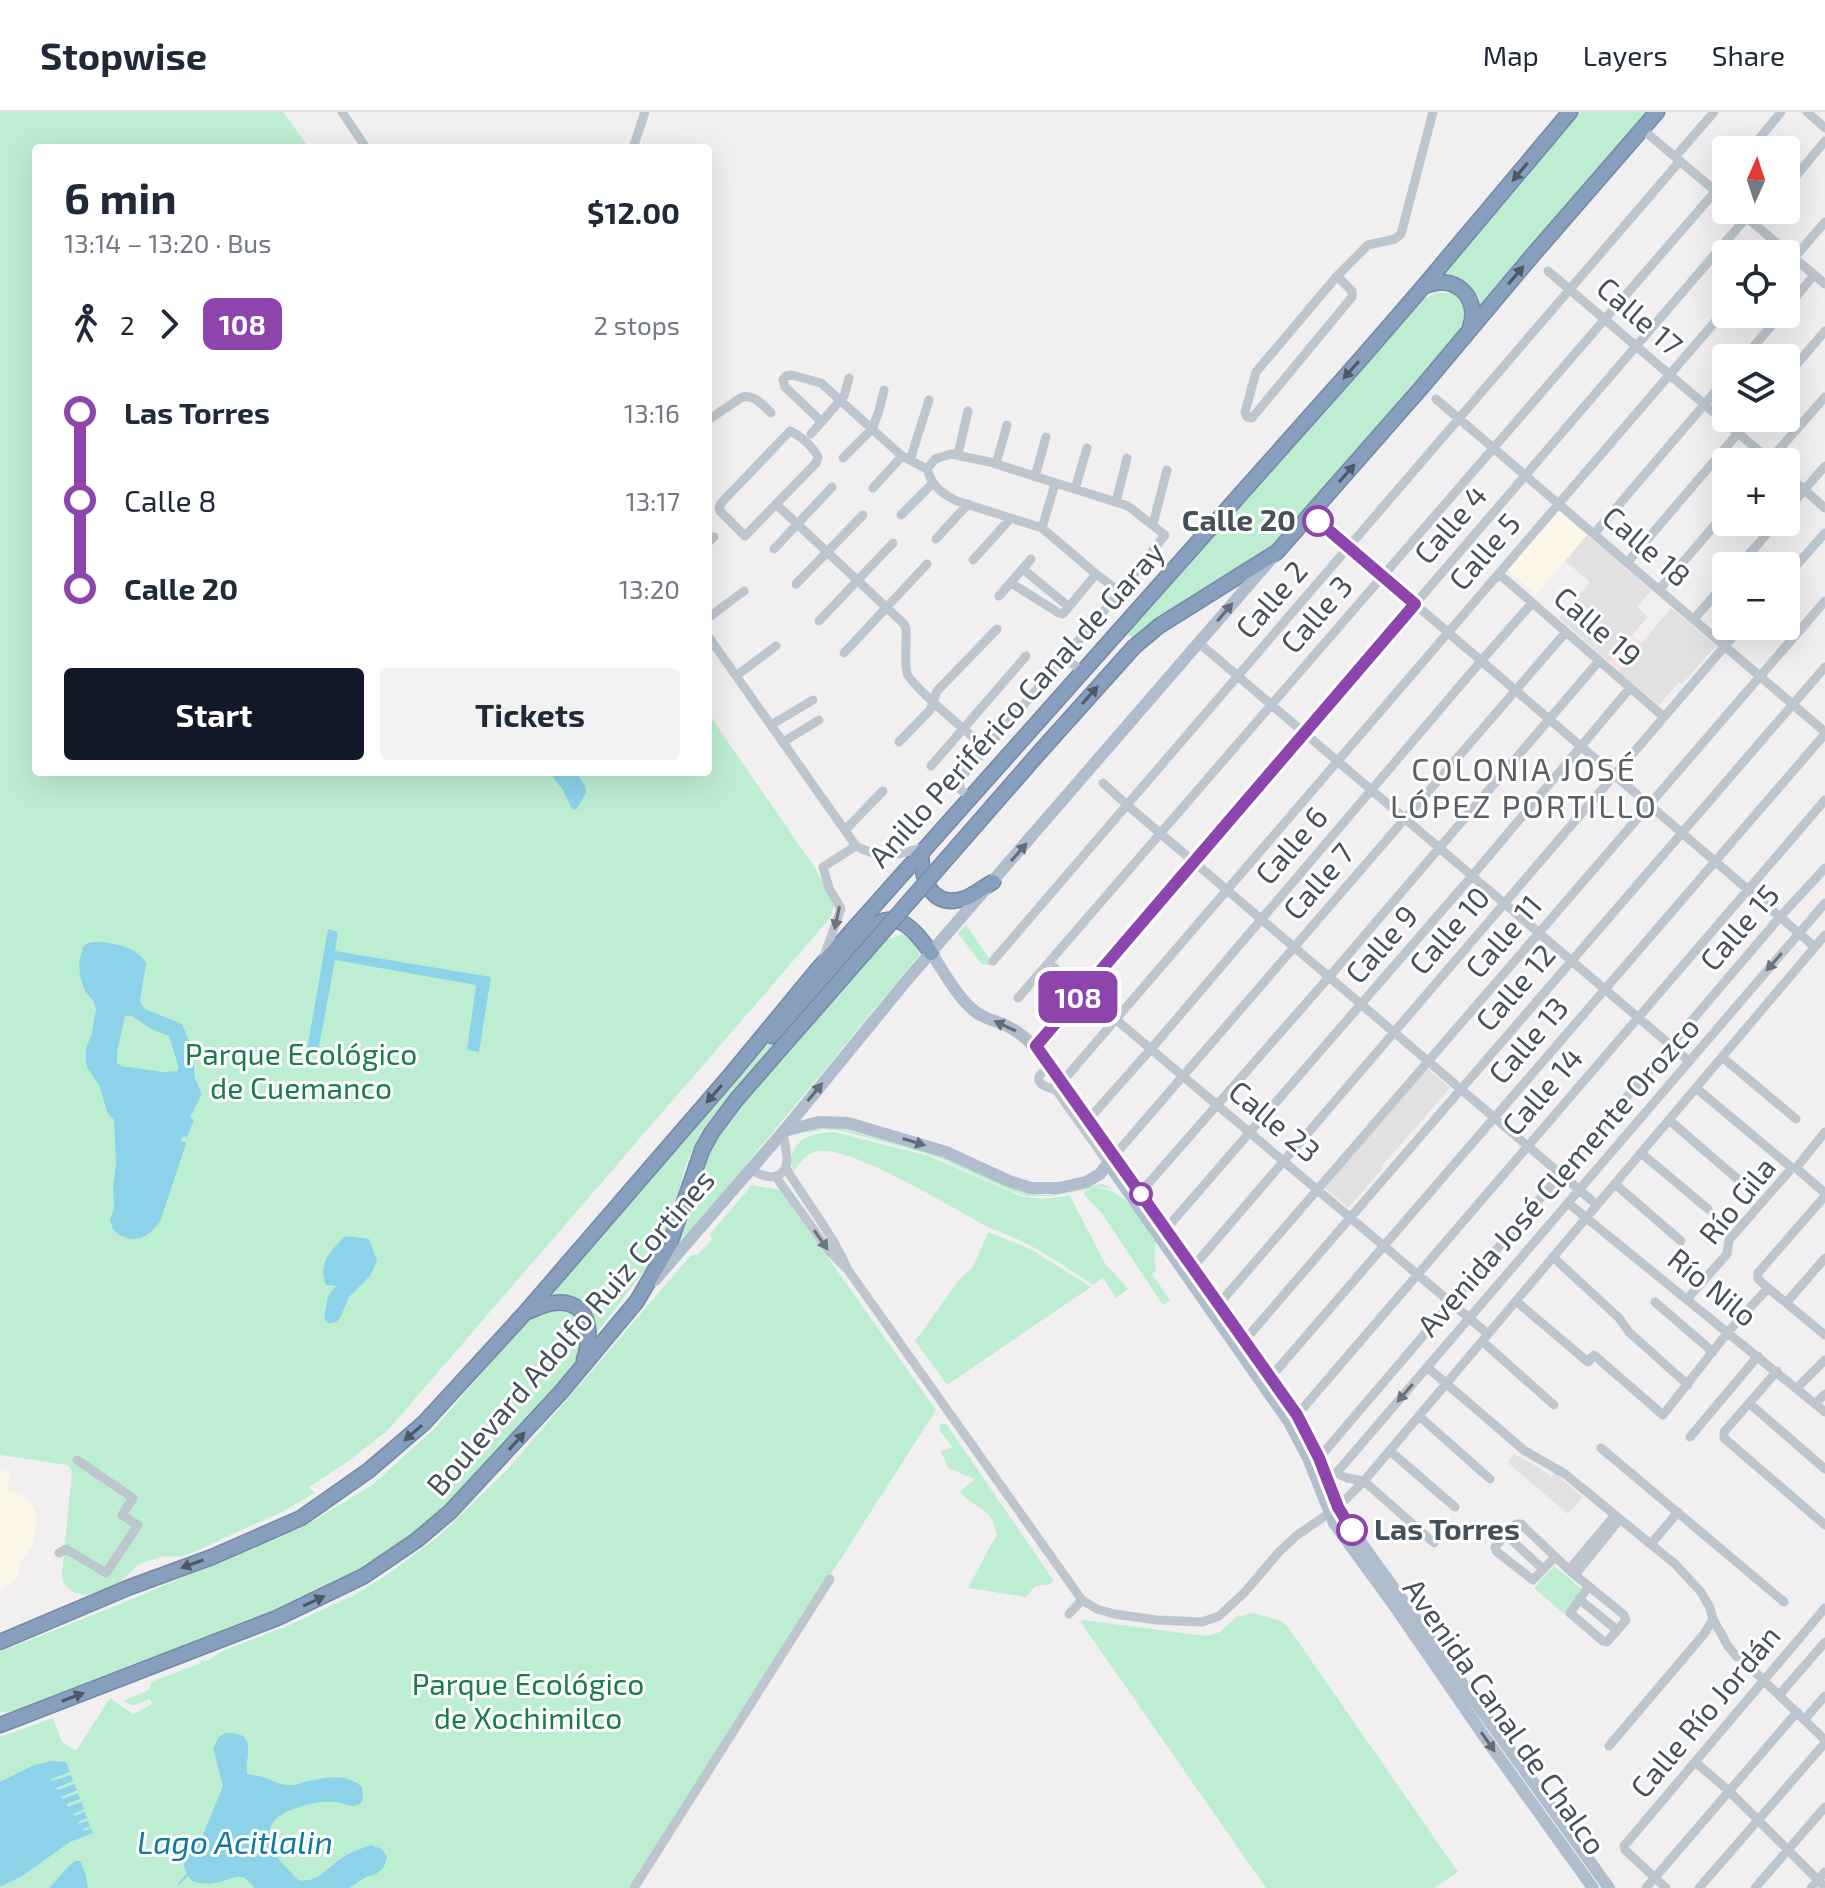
<!DOCTYPE html>
<html lang="en">
<head>
<meta charset="utf-8">
<style>
	body { margin:0; font-family:"Exo 2",sans-serif; background:#f2f2f3; color:#1f2937; height:100vh; display:flex; flex-direction:column; font-size:30px; white-space:nowrap }
	* { box-sizing:border-box; margin:0 }
	p { font-size:26px; color:#747a83 }
	.icon { flex:none; width:44px; height:44px; fill:none; stroke:currentColor; stroke-width:2; stroke-linecap:round; stroke-linejoin:round }
	.map { position:relative; flex:1; overflow:hidden }
	.panel { position:absolute; left:32px; top:32px; width:680px; height:632px; display:flex; flex-direction:column; background:#fff; border-radius:8px; box-shadow:0 8px 32px #0002 }
	.panel>* { flex:none }
	.badge { padding:0 16px; border-radius:12px; font-size:28px; line-height:52px }
	.needle { width:52px; rotate:3deg }
	.buttons { position:absolute; left:1712px; top:24px; display:grid; gap:16px }
	.buttons a { display:grid; place-items:center; width:88px; height:88px; border-radius:8px; background:#fff; box-shadow:0 8px 32px #0002; font-size:40px }
	.map>.badge { position:absolute; translate:-50% -50%; box-shadow:0 0 0 4px #fff }
	.legs { display:flex; align-items:center; gap:12px; height:88px; padding:0 32px; font-size:26px }
	.legs p { margin-inline-start:auto }
	.head { display:flex; align-items:center; justify-content:space-between; height:136px; padding:0 32px }
	h1 { font-size:44px; font-weight:700; line-height:60px }
	.action { display:flex; gap:16px; margin-top:auto; padding:16px 32px }
	.action a { flex:1; height:92px; border-radius:8px; background:#111827; color:#fff; font-size:32px; font-weight:700; line-height:92px; text-align:center }
	.action a+a { background:#f2f2f3; color:#1f2937 }
	ul { padding:0 32px; list-style:none }
	li { display:flex; align-items:center; gap:28px; height:88px; font-size:30px }
	li i { display:grid; place-items:center; width:12px; height:100%; margin:0 10px; background:currentColor }
	li i::after { content:''; width:20px; height:20px; margin:-10px; border:6px solid; border-radius:50%; background:#fff }
	li p { margin-inline-start:auto }
	li:first-child i { background:linear-gradient(#0000 50%,currentColor 0) }
	li:last-child i { background:linear-gradient(currentColor 50%,#0000 0) }
	header { display:flex; align-items:center; gap:48px; box-sizing:border-box; height:112px; padding:0 40px; background:#fff; border-bottom:2px solid #e0e1e3 }
	header strong { font-size:38px }
	nav { display:flex; gap:44px; margin-inline-start:auto; font-size:28px }
	.map>svg:first-child { display:block }
	.commercial { fill:#fcf7e8 }
	.education { fill:#e2e0e1 }
	.medical { fill:#fae3e0 }
	.green { fill:#beeed2 }
	.water { fill:#8cd3ea; fill-rule:evenodd }
	.lines { fill:none; stroke-linecap:round; stroke-linejoin:round }
	.stream { stroke:#8cd3ea; stroke-width:2 }
	.highway-casing { stroke:#738aa8; stroke-width:17 }
	.minor { stroke:#bdc6ce; stroke-width:9 }
	.major { stroke:#afbdcd; stroke-width:12 }
	.highway { stroke:#879fbd; stroke-width:14 }
	.highway-bridge-casing { stroke:#738aa8; stroke-width:17; stroke-linecap:butt }
	.highway-bridge { stroke:#879fbd; stroke-width:14 }
	.oneway { fill:#4d5966 }
	.oneway2 { fill:#616c78 }
	.oneway3 { fill:#6a747e }
	.line-1-casing { stroke:#fff; stroke-width:18 }
	.line-1 { stroke:#8e44ad; stroke-width:12 }
	.stop-1-dot { fill:#fff; stroke:#8e44ad; stroke-width:4 }
	.labels { text-anchor:middle; stroke-width:6; stroke-linejoin:round; paint-order:stroke }
	.street-label { font-size:30px; fill:#47515c; stroke:#fff }
	.stop-label { font-size:30px; font-weight:bold; fill:#47515c; stroke:#fff; text-anchor:end }
	.park-label { font-size:30px; fill:#197c4e; stroke:#fff }
	.neighbourhood-label { font-size:32px; letter-spacing:2px; fill:#5b5f64; stroke:#fff }
	.water-label { font-size:32px; font-style:italic; fill:#0f7ba0; stroke:#fff }
</style>
</head>
<body>
<header>
<strong>Stopwise</strong>
<nav><a>Map</a><a>Layers</a><a>Share</a></nav>
</header>
<div class="map">
<svg width="1825" height="1776" viewBox="0 0 1825 1776">
	<rect width="100%" height="100%" fill="#f1efef"/>
	<path class="commercial" d="M1558,398L1587,423L1536,483L1507,457Z
		M0,1358L10,1360L7,1378L26,1385L33,1395L37,1406L33,1433L20,1450L18,1466L0,1478Z"/>
	<path class="education" d="M1587,423L1651,478L1637,495L1648,505L1609,550L1559,506L1590,470L1565,449Z
		M1671,496L1716,534L1682,572L1679,570L1659,593L1618,559Z
		M1427,956L1450,976L1381,1055L1382,1057L1348,1096L1325,1076Z
		M1514,1342L1538,1355L1551,1365L1555,1361L1583,1385L1568,1402L1507,1350Z"/>
	<path class="medical" d="M1633,523L1641,530L1618,559L1609,550Z"/>
	<path class="green" d="M0,0H283L309,36H36V660H708V601L815,756L833,790C835,803 826,810 819,819L387,1319L347,1350L309,1375L314,1381L284,1399L182,1445L164,1444L139,1452L118,1472L88,1483L75,1481L69,1477L63,1470L62,1462L72,1359L68,1353L0,1343Z
		M1576,0H1650L1481,204L1478,184L1461,169L1434,170Z
		M1437,181H1452L1465,190V220L1277,445L1133,527L1127,522L1417,190Z
		M966,813L995,854L981,852L958,821Z
		M903,822L912,829L920,842L678,1135L692,1078L711,1028L737,994L775,956L886,828Z
		M787,917L718,997L703,1017L686,1052L672,1103L657,1142L592,1227L570,1186L558,1183H547L751,946Z
		M821,1015L840,1016L928,1039L1026,1081L1048,1083L1097,1073L1103,1072L1113,1077L1098,1075L1052,1084H1027L1009,1078L944,1048L925,1041L843,1019L823,1017L808,1021L807,1018Z
		M834,1020L929,1044L1021,1084L1041,1087L1070,1084L1104,1150L1128,1177L1116,1186L1103,1166L1093,1173C1061,1151 1028,1129 990,1116C956,1098 853,1034 819,1039C807,1041 801,1049 794,1058L790,1050C796,1025 809,1022 834,1020Z
		M752,1073L780,1078L936,1298L630,1776H0V1625L53,1606L62,1630L76,1639L110,1586L133,1602L152,1592L150,1587L133,1594L123,1589L149,1578L151,1570L201,1551L200,1549L208,1548L223,1539L294,1511L354,1483L391,1460L439,1424L507,1358L691,1143L698,1142L712,1128L710,1122Z
		M1093,1076C1126,1075 1140,1107 1156,1130L1154,1145L1156,1158L1152,1162L1170,1188L1163,1193L1101,1100C1095,1094 1089,1089 1084,1082L1085,1079Z
		M988,1120L1030,1137L1091,1175L947,1273L915,1229L960,1167L973,1155Z
		M566,1196L580,1203L587,1216L575,1255L444,1402L360,1463L272,1503L30,1599L0,1600V1540L108,1497L303,1415L372,1373L434,1317L528,1207L543,1197Z
		M941,1311L947,1313L1054,1469L1048,1473L1035,1474L1026,1485L968,1476L997,1422C995,1415 993,1408 988,1402C979,1392 968,1392 960,1379L975,1367L948,1356L941,1339L953,1335L939,1318Z
		M1554,1454L1584,1479L1564,1502L1534,1476Z
		M1254,1501L1281,1509L1288,1515L1458,1760L1434,1776H1266L1082,1512V1508L1206,1524L1220,1520L1236,1505Z"/>
	<path class="water" d="M549,660H576L585,674L586,681L576,698L572,697L563,678Z
		M328,817L338,820L335,839L491,865L479,940L467,938L476,873L335,848L318,940L307,938Z
		M95,830C112,830 138,835 146,851L140,890L145,897L182,912L192,936L195,966L202,982L190,1005L194,1008L187,1025H182L181,1029L186,1030V1032L160,1110L151,1120L141,1126L130,1127L119,1123L113,1117L110,1108L114,1096L113,1075L116,1052L114,1008L107,1000L100,975L87,955L86,950V936L92,921L96,897L94,890L85,879L80,864L79,850L83,835L88,831ZM125,904H132L151,917L169,924L178,953V959L163,960L121,954L117,951V940Z
		M345,1124L369,1127L377,1149L370,1164L349,1185L340,1206L336,1210L328,1211L324,1206L328,1184L336,1174L326,1173C317,1151 331,1139 345,1124Z
		M225,1621C259,1619 245,1642 247,1662C251,1663 255,1663 259,1664C270,1666 276,1673 289,1673C296,1674 301,1670 308,1669C326,1666 345,1660 362,1675L363,1687C360,1692 360,1693 354,1694C348,1694 342,1691 336,1690C321,1687 288,1696 277,1706C255,1728 283,1751 298,1768C319,1772 329,1753 345,1744C353,1739 363,1736 371,1733L382,1737L387,1745L384,1755L376,1762L366,1765L349,1776H254C242,1758 236,1766 219,1770C209,1773 201,1772 192,1769C182,1757 181,1746 189,1733L199,1729L202,1725L223,1674L213,1636L219,1625Z
		M52,1649L66,1650L70,1660L51,1667L52,1669L71,1663L73,1669L56,1676L58,1678L74,1672L77,1678L61,1685L63,1687L78,1681L80,1687L67,1692L68,1695L81,1690L84,1697L73,1702L74,1704L85,1700L87,1706L78,1710L79,1712L88,1709L90,1714L83,1717L84,1719L91,1716L93,1721L70,1730L22,1764L0,1775V1670L34,1653Z
		M75,1749H80L85,1760L88,1776H49C59,1767 64,1757 75,1749Z"/>
	<g class="lines">
		<path class="stream" d="M179,1772L187,1763"/>
		<defs>
			<path id="highway" d="M1423,175C1453,160 1481,184 1470,216
				M1038,642L1134,535L1159,514L1277,440L1422,275L1532,144L1657,0
				M921,742C922,769 932,798 966,786C975,782 984,775 993,770
				M772,924L795,903L863,821C894,793 912,814 931,841
				M530,1199C575,1176 599,1202 584,1248
				M0,1530L130,1475L212,1445L301,1406L368,1359L424,1311L524,1202L733,960L818,857L1359,249L1423,175L1570,0
				M0,1613L277,1506L364,1464L417,1428L450,1400L562,1279L637,1189L669,1134L702,1038L712,1020L736,988L770,949"/>
		</defs>
		<use href="#highway" class="highway-casing"/>
		<path class="minor" d="M342,0L366,36
			M1807,0L1825,16
			M1642,17L1726,88
			M633,36L645,0
			M1750,38L1781,0
			M1675,45L1714,0
			M1786,76L1825,29
			M1738,98L1825,172
			M1755,113L1767,98
			M1794,146L1825,110
			M1548,159L1772,350
			M1337,164L1352,179V185L1252,306L1247,305L1245,300L1256,260L1337,164L1368,133L1395,127L1401,122L1433,0
			M1786,197L1814,163
			M1744,246L1781,202
			M1786,265L1825,219
			M1436,287L1825,620
			M708,308L742,285C754,282 763,293 771,301
			M822,310L785,275L783,268L786,264L792,263L821,271L902,344L927,357C932,374 941,381 957,389L1042,416L1096,462L1120,480
			M790,319C800,323 813,335 818,345L816,351L745,424L720,399L719,395L722,390Z
			M811,322L844,284L849,266
			M958,342L968,299
			M843,346L872,317L879,299L884,278
			M910,348L929,288
			M1768,350L1825,285
			M996,352L1007,313
			M927,357L935,347L951,342L990,350L1128,394L1165,423L1120,480L961,666L959,676L970,686
			M1786,362L1825,396
			M1035,365L1046,325
			M873,376L902,344
			M1075,377L1087,336
			M1116,390L1127,346
			M777,393L904,512L906,516C907,530 904,547 907,561C910,573 972,624 986,636
			M1786,399L1825,354
			M901,403L932,372
			M1311,403L1815,835
			M1153,412L1167,358
			M1042,416L1055,372
			M1594,422L1726,267
			M936,427L968,392
			M708,430L714,425
			M774,437L832,375
			M973,448L1011,406
			M1627,451L1751,306
			M1739,454L1777,410
			M1023,457L1069,495
			M1499,462L1664,605
			M1786,465L1825,421
			M1011,471L1059,501L1063,502L1096,462
			M796,472L863,403
			M1659,478L1726,400
			M999,484L1031,447
			M708,506L744,479
			M1694,507L1726,470
			M819,509L893,431
			M708,524L856,734C882,748 898,743 925,735
			M1199,531L1689,949
			M844,541L927,452
			M1064,545L1082,559
			M736,564L776,534
			M771,613L813,588
			M783,630L819,608
			M899,630L930,598L937,579L997,517
			M931,654L1026,544
			M1103,671L1127,693L1597,1093
			M845,718L883,679
			M824,844L841,797L829,776L823,755L856,734
			M993,849L1680,49
			M1049,851L1488,1222
			M1018,886L1726,67
			M1036,934L1746,106
			M1722,945L1796,1007
			M1052,957C1042,957 1032,968 1045,974C1048,976 1052,976 1056,978L1108,1051L1566,520
			M1062,970L1726,197
			M1696,976L1792,1056
			M1088,1008L1151,937L1481,549L1532,491
			M1669,1008L1741,1070
			M1641,1041L1708,1097
			M1796,1056L1825,1081
			M751,1057C764,1067 786,1070 787,1048C787,1039 784,1029 783,1020
			M776,1065L829,1139L848,1158C832,1121 806,1090 786,1056
			M1615,1072L1681,1129
			M1140,1081L1329,865L1599,549
			M1825,1084L1758,1161V1167L1768,1176L1825,1223
			M1568,1091L1825,1300
			M1166,1117L1472,764L1630,576
			M1553,1145L1619,1206L1629,1220L1688,1273
			M1193,1155L1742,514
			M848,1158L1082,1488L1097,1497L1114,1502L1157,1508L1202,1510L1219,1504L1244,1481L1279,1440L1296,1424L1338,1395L1364,1369L1825,823
			M1687,1187L1727,1142L1729,1128L1792,1056H1796L1825,1020
			M1516,1189L1588,1250L1594,1243L1663,1303L1728,1220L1768,1176
			M1655,1190L1713,1240
			M1787,1190L1825,1146
			M1218,1193L1825,489
			M1244,1229L1825,555
			M1482,1229L1554,1293
			M1427,1255L1525,1339L1565,1362L1675,1452L1701,1480L1710,1496L1713,1507L1704,1522L1609,1634
			M1777,1259L1724,1320V1326L1825,1413
			M1270,1266L1825,622
			M1797,1276L1825,1248
			M1750,1292L1825,1357
			M1815,1292L1825,1282
			M1297,1303L1825,688
			M1419,1304L1490,1367
			M1690,1325L1758,1244
			M1601,1336L1784,1490
			M1390,1339L1455,1395
			M1319,1346L1780,805L1825,756
			M1336,1361L1347,1366L1364,1369
			M1327,1368L1339,1358L1825,791
			M1364,1369L1434,1431
			M1506,1423L1543,1457
			M1651,1432L1678,1400
			M59,1441L66,1437L106,1461L138,1413L122,1403L133,1386L77,1348
			M1555,1445L1533,1468L1497,1440L1495,1435L1516,1412H1521L1569,1458C1587,1473 1606,1488 1624,1503L1626,1508L1607,1530L1603,1529L1570,1501L1589,1474
			M1569,1458L1615,1403
			M1575,1463L1620,1407
			M1579,1487L1617,1518
			M1069,1502L1082,1488
			M1713,1507L1728,1534L1737,1545
			M1752,1557L1825,1628
			M1780,1582L1825,1530
			M1805,1607L1825,1584
			M1695,1650L1728,1678L1825,1775
			M634,1776L830,1467
			M1646,1776L1797,1600
			M1666,1776L1625,1738L1624,1734L1825,1496
			M1699,1776L1825,1631
			M1755,1776L1825,1695
			M1811,1776L1825,1760"/>
		<path class="major" d="M931,841C945,861 957,886 977,901C986,907 997,909 1007,914C1027,924 1039,939 1052,957L1297,1303L1319,1346L1338,1395L1352,1418L1609,1776
			M784,1019L819,1010L848,1011L946,1040L1009,1069L1031,1076H1059L1086,1070L1100,1062L1108,1051L1289,1310L1308,1346L1334,1411L1398,1499L1486,1627L1593,1776
			M655,1168L783,1020L907,868L1272,446"/>
		<use href="#highway" class="highway"/>
		<defs>
			<path id="highway-bridge" d="M770,949L1038,642"/>
		</defs>
		<use href="#highway-bridge" class="highway-bridge-casing"/>
		<use href="#highway-bridge" class="highway-bridge"/>
	</g>
	<defs><path id="oneway-solid" d="M-6-.8H1V-3.2L6.5 0L1 3.2V.8H-6Z" transform="scale(2)"/></defs>
	<g class="oneway">
		<use href="#oneway-solid" transform="translate(1520 60) rotate(130)"/>
		<use href="#oneway-solid" transform="translate(1516 163) rotate(-50)"/>
		<use href="#oneway-solid" transform="translate(1351 258) rotate(132)"/>
		<use href="#oneway-solid" transform="translate(1347 361) rotate(-49)"/>
		<use href="#oneway-solid" transform="translate(1090 583) rotate(-49)"/>
		<use href="#oneway-solid" transform="translate(714 982) rotate(131)"/>
		<use href="#oneway-solid" transform="translate(413 1321) rotate(139)"/>
		<use href="#oneway-solid" transform="translate(517 1329) rotate(-48)"/>
		<use href="#oneway-solid" transform="translate(192 1452) rotate(160)"/>
		<use href="#oneway-solid" transform="translate(314 1489) rotate(-25)"/>
		<use href="#oneway-solid" transform="translate(73 1585) rotate(-21)"/>
	</g>
	<g class="oneway2">
		<use href="#oneway-solid" transform="translate(1225 500) rotate(-50)"/>
		<use href="#oneway-solid" transform="translate(1019 740) rotate(-49)"/>
		<use href="#oneway-solid" transform="translate(1005 914) rotate(-155)"/>
		<use href="#oneway-solid" transform="translate(815 980) rotate(-51)"/>
		<use href="#oneway-solid" transform="translate(914 1030) rotate(17)"/>
		<use href="#oneway-solid" transform="translate(1488 1630) rotate(55)"/>
	</g>
	<g class="oneway3">
		<use href="#oneway-solid" transform="translate(837 806) rotate(102)"/>
		<use href="#oneway-solid" transform="translate(1774 850) rotate(131)"/>
		<use href="#oneway-solid" transform="translate(821 1128) rotate(55)"/>
		<use href="#oneway-solid" transform="translate(1405 1281) rotate(131)"/>
	</g>
	<g class="lines">
		<defs>
			<path id="line-1" d="M1318,409L1415,492L1036,934L1297,1303L1319,1346L1338,1395L1352,1418"/>
		</defs>
		<use href="#line-1" class="line-1-casing"/>
		<use href="#line-1" class="line-1"/>
	</g>
	<g class="stop-1-dot">
		<circle cx="1318" cy="409" r="14"/>
		<circle cx="1141" cy="1082" r="10"/>
		<circle cx="1352" cy="1418" r="14"/>
	</g>
	<g class="labels">
		<g class="street-label">
			<text transform="translate(1639 205) rotate(41)" y="10">Calle 17</text>
			<text transform="translate(1451 413) rotate(-49)" y="10">Calle 4</text>
			<text transform="translate(1646 435) rotate(41)" y="10">Calle 18</text>
			<text transform="translate(1485 440) rotate(-49)" y="10">Calle 5</text>
			<text transform="translate(1272 488) rotate(-49)" y="10">Calle 2</text>
			<text transform="translate(1317 503) rotate(-49)" y="10">Calle 3</text>
			<text transform="translate(1597 515) rotate(41)" y="10">Calle 19</text>
			<text transform="translate(1017 593) rotate(-48)" y="10">Anillo Periférico Canal de Garay</text>
			<text transform="translate(1292 734) rotate(-49)" y="10">Calle 6</text>
			<text transform="translate(1319 770) rotate(-49)" y="10">Calle 7</text>
			<text transform="translate(1740 816) rotate(-49)" y="10">Calle 15</text>
			<text transform="translate(1450 819) rotate(-49)" y="10">Calle 10</text>
			<text transform="translate(1504 825) rotate(-49)" y="10">Calle 11</text>
			<text transform="translate(1382 833) rotate(-49)" y="10">Calle 9</text>
			<text transform="translate(1516 876) rotate(-49)" y="10">Calle 12</text>
			<text transform="translate(1529 929) rotate(-49)" y="10">Calle 13</text>
			<text transform="translate(1543 980) rotate(-49)" y="10">Calle 14</text>
			<text transform="translate(1274 1010) rotate(40)" y="10">Calle 23</text>
			<text transform="translate(1559 1065) rotate(-49)" y="10">Avenida José Clemente Orozco</text>
			<text transform="translate(1738 1089) rotate(-51)" y="10">Río Gila</text>
			<text transform="translate(1712 1176) rotate(39)" y="10">Río Nilo</text>
			<text transform="translate(571 1221) rotate(-49)" y="10">Boulevard Adolfo Ruiz Cortines</text>
			<text transform="translate(1706 1600) rotate(-50)" y="10">Calle Río Jordán</text>
			<text transform="translate(1504 1605) rotate(55)" y="10">Avenida Canal de Chalco</text>
		</g>
		<g class="stop-label">
			<text x="1296" y="419">Calle 20</text>
			<text x="1374" y="1428" text-anchor="start">Las Torres</text>
		</g>
		<g class="park-label">
			<text x="301" y="953">Parque Ecológico<tspan x="301" dy="34">de Cuemanco</tspan></text>
			<text x="528" y="1583">Parque Ecológico<tspan x="528" dy="34">de Xochimilco</tspan></text>
		</g>
		<g class="neighbourhood-label">
			<text x="1524" y="669">COLONIA JOSÉ<tspan x="1524" dy="37">LÓPEZ PORTILLO</tspan></text>
		</g>
		<g class="water-label">
			<text x="235" y="1742">Lago Acitlalin</text>
		</g>
	</g>
</svg>
<div class="buttons">
<a><svg class="needle" viewBox="-14 -14 28 28"><path d="M0-13l5 13h-10z" fill="#e53935"/><path d="M0 13l5-13h-10z" fill="#747a83"/></svg></a>
<a><svg class="icon" aria-label="locate" viewBox="0 0 24 24"><circle cx="12" cy="12" r="6"/><path d="M12 2v4M12 18v4M2 12h4M18 12h4"/></svg></a>
<a><svg class="icon" aria-label="layers" viewBox="0 0 24 24"><path d="M12 4l9 5-9 5-9-5zM3 14l9 5 9-5"/></svg></a>
<a>+</a>
<a>−</a>
</div>
<b class="badge" style="left:1078px;top:885px;background:#8e44ad;color:#fff">108</b>
<section class="panel">
<div class="head"><div><h1>6 min</h1><p>13:14 – 13:20 · Bus</p></div><b>$12.00</b></div>
<div class="legs"><svg class="icon" aria-label="walk" viewBox="0 0 24 24"><circle cx="13" cy="4" r="2"/><path d="M13 8l-2 6 4 7M11 14l-3 7M7 12l3-4h3l4 4"/></svg>2<svg class="icon" aria-label="forward" viewBox="0 0 24 24"><path d="M9 5l7 7-7 7"/></svg><b class="badge" style="background:#8e44ad;color:#fff">108</b><p>2 stops</p></div>
<ul>
<li><i style="color:#8e44ad"></i><b>Las Torres</b><p>13:16</p></li>
<li><i style="color:#8e44ad"></i><span>Calle 8</span><p>13:17</p></li>
<li><i style="color:#8e44ad"></i><b>Calle 20</b><p>13:20</p></li>
</ul>
<div class="action"><a>Start</a><a>Tickets</a></div>
</section>
</div>
</body>
</html>
